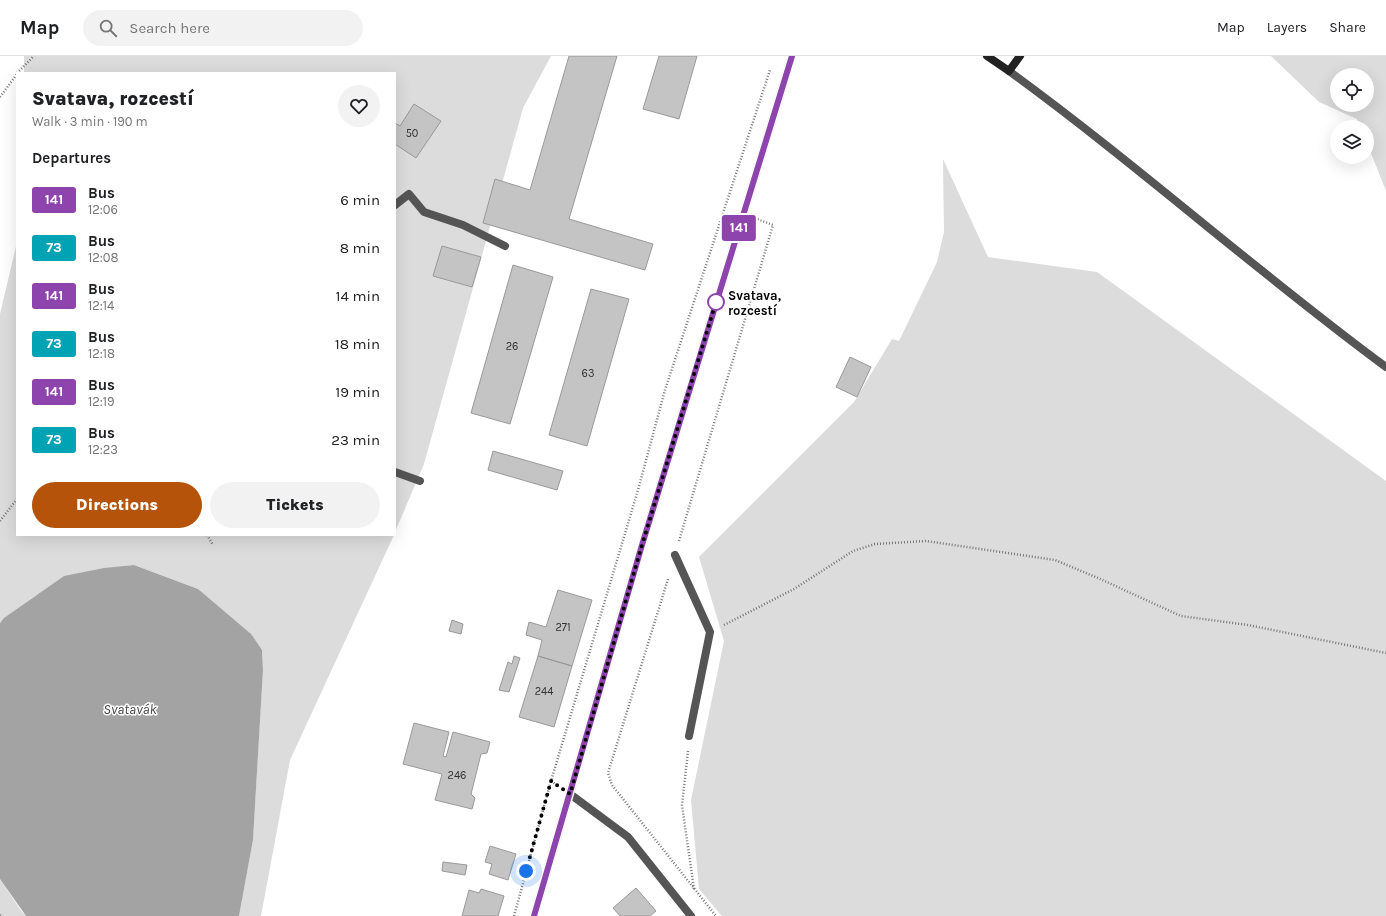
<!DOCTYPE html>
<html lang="en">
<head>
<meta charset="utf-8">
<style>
	body { margin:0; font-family:Karla,sans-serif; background:#f2f2f2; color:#202124; height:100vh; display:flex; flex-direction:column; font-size:15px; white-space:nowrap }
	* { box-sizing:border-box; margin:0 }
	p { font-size:13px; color:#757577 }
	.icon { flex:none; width:22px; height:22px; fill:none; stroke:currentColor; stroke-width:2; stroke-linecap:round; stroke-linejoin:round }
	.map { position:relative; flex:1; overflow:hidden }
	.panel { position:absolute; left:16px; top:16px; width:380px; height:464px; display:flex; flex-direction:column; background:#fff; border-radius:0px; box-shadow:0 4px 16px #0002 }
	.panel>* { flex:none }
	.badge { padding:0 8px; border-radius:3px; font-size:14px; line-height:26px }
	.buttons { position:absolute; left:1330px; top:12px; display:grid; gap:8px }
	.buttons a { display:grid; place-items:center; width:44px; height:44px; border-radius:50%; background:#fff; box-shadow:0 4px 16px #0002; font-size:20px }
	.you { position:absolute; width:20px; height:20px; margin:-10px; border:3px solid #fff; border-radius:50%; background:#1a73e8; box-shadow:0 0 0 6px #1a73e833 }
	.map>.badge { position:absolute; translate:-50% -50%; box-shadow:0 0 0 2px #fff }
	h2 { padding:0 16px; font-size:15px; line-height:36px }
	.round { display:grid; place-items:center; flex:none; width:42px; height:42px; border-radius:21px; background:#f2f2f2 }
	.overview { display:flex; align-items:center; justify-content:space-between; height:68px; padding:0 16px }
	h1 { font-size:19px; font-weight:800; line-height:30px }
	.button { display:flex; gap:8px; margin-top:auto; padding:8px 16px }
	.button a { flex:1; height:46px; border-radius:24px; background:#b45309; color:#fff; font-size:16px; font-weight:800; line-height:46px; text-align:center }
	.button a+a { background:#f2f2f2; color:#202124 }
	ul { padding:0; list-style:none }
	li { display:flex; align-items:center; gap:12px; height:48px; padding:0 16px }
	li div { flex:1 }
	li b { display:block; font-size:15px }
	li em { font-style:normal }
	li .badge { min-width:44px; font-weight:700; text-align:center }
	header { display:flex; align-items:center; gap:24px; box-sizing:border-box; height:56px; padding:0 20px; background:#fff; border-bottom:1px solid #e0e0e0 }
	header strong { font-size:19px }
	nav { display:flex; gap:22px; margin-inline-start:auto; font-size:14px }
	.search { width:280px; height:36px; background:#f2f2f2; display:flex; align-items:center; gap:10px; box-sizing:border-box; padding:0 14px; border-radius:22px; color:#757577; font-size:15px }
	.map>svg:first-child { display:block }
	.green { fill:#dcdcdc; fill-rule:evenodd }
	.water { fill:#a3a3a3 }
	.building { fill:#c4c4c4; stroke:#999 }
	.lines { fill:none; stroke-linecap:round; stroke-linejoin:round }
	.path { stroke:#777; stroke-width:2.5; stroke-dasharray:1 2; stroke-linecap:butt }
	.service { stroke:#555; stroke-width:8 }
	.minor { stroke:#555; stroke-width:8 }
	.tertiary { stroke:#555; stroke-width:8 }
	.secondary { stroke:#222; stroke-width:8 }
	.line-casing { stroke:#fff; stroke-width:9 }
	.line { stroke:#8e44ad; stroke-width:6 }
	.walk { stroke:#000; stroke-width:4; stroke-dasharray:0 7.2 }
	.stop-dot { fill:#fff; stroke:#8e44ad; stroke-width:2 }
	.labels { text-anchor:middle; stroke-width:3; stroke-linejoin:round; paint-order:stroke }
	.number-label { font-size:11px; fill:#313131 }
	.stop-label { font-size:13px; font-weight:bold; fill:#000; stroke:#fff; text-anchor:start }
	.water-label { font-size:14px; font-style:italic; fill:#444; stroke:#fff }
</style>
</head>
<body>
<header>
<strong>Map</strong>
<div class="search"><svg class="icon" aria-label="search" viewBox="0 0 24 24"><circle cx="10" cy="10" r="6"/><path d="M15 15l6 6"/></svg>Search here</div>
<nav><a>Map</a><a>Layers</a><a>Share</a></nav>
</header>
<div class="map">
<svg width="1386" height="860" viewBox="0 0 1386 860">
	<rect width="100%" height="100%" fill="#fff"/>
	<path class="green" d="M24,0H551L523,52L424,408L395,476V17H24Z
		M1271,0H1386V135L1367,87V71H1360L1357,63L1319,46ZM1337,19H1367V49H1337Z
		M943,103L988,201L1097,216L1386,425V860H722L699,833L691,744L724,585L699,501L854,346L892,283L899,285L937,206L944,176Z
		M17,186V479H394L290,704L261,860H239L253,784L263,614L262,594L198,533L134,509L94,514L35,540L0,567V258Z
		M0,823L22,856L26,860H0Z"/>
	<path class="water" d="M134,509L198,533L251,578L262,594L263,614L253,784L239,860H26L0,823V567L4,562L64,520L104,512Z"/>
	<path class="building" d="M569,0H617L569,163L653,188L645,214L483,167L495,123L530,134Z
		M659,0H697L679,63L643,53Z
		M414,48L441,65L416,102L395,88V67L400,70Z
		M442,190L481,201L472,231L433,220Z
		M513,209L553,221L510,368L471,357Z
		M591,233L629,243L587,390L549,379Z
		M850,301L871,311L857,341L836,331Z
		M493,395L563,415L557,434L488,414Z
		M558,534L592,544L572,610L538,600L542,584L526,579L529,566L546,571Z
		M452,564L463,568L461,578L449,575Z
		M514,600L520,602L509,636L499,634L508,606L512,608Z
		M538,600L572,610L554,671L519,661Z
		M414,667L449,676L443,700L446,701L453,676L490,686L487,697L481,698L471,738L475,742L472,753L435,744L442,718L403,708Z
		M490,790L516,798L508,824L489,818L492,808L485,806Z
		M443,806L467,809L465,819L442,815Z
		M636,832L656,855L650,860H620L613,852Z
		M481,833L504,840L498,860H462L469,834L479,837Z"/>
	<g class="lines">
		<path class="path" d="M17,17L34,0
			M0,41L17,18
			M0,465L17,443
			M207,479L213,489
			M679,485L773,169L757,163
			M668,523L608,717L612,729L716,860
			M724,569L794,533L853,495L875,488L926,485L1055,504L1098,522L1181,560L1248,569L1386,597
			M688,695L682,749L694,833
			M557,729L551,725L638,434L665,334L770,14
			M0,859L1,860
			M514,860L551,725"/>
		<path class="service" d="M395,149L409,138L424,156L463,169L505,190
			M395,416L420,425
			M675,499L710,576L689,680"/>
		<path class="minor" d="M570,738L628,781L691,860"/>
		<path class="tertiary" d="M1009,15C1138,109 1257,216 1386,311"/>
		<path class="secondary" d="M987,0L1009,15L1020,0
			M534,860L642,489L792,0"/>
	</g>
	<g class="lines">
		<defs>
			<path id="line" d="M534,860L642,489L792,0"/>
		</defs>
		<use href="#line" class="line-casing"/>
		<use href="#line" class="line"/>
		<path class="walk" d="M526,815L551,725L570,738L642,489L716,246"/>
	</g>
	<circle class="stop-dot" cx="716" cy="246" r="8"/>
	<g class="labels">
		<g class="number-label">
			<text x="412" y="81">50</text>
			<text x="512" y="294">26</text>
			<text x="588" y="321">63</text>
			<text x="563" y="575">271</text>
			<text x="544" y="639">244</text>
			<text x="457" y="723">246</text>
		</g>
		<g class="stop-label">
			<text x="728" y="244">Svatava,<tspan x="728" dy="15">rozcestí</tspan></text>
		</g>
		<g class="water-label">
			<text x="130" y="658">Svatavák</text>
		</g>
	</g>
</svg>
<div class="buttons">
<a><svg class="icon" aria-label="locate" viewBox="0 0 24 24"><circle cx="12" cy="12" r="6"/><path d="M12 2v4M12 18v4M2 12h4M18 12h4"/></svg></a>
<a><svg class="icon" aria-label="layers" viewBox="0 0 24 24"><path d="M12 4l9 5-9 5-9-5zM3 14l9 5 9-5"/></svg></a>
</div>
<div class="you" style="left:526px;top:815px"></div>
<b class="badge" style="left:739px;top:172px;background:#8e44ad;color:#fff">141</b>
<section class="panel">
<div class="overview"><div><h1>Svatava, rozcestí</h1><p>Walk · 3 min · 190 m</p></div><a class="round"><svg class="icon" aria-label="heart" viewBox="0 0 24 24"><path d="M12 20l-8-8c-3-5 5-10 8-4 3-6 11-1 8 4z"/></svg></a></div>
<h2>Departures</h2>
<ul>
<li><span class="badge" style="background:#8e44ad;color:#fff">141</span><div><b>Bus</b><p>12:06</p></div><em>6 min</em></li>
<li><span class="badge" style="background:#00a3b4;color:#fff">73</span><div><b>Bus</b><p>12:08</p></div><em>8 min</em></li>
<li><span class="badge" style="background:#8e44ad;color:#fff">141</span><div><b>Bus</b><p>12:14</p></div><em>14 min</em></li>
<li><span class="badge" style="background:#00a3b4;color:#fff">73</span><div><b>Bus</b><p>12:18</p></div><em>18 min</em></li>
<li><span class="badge" style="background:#8e44ad;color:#fff">141</span><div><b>Bus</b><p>12:19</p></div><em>19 min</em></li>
<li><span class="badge" style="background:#00a3b4;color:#fff">73</span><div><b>Bus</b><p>12:23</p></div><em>23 min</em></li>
</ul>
<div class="button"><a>Directions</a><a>Tickets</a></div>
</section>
</div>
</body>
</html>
